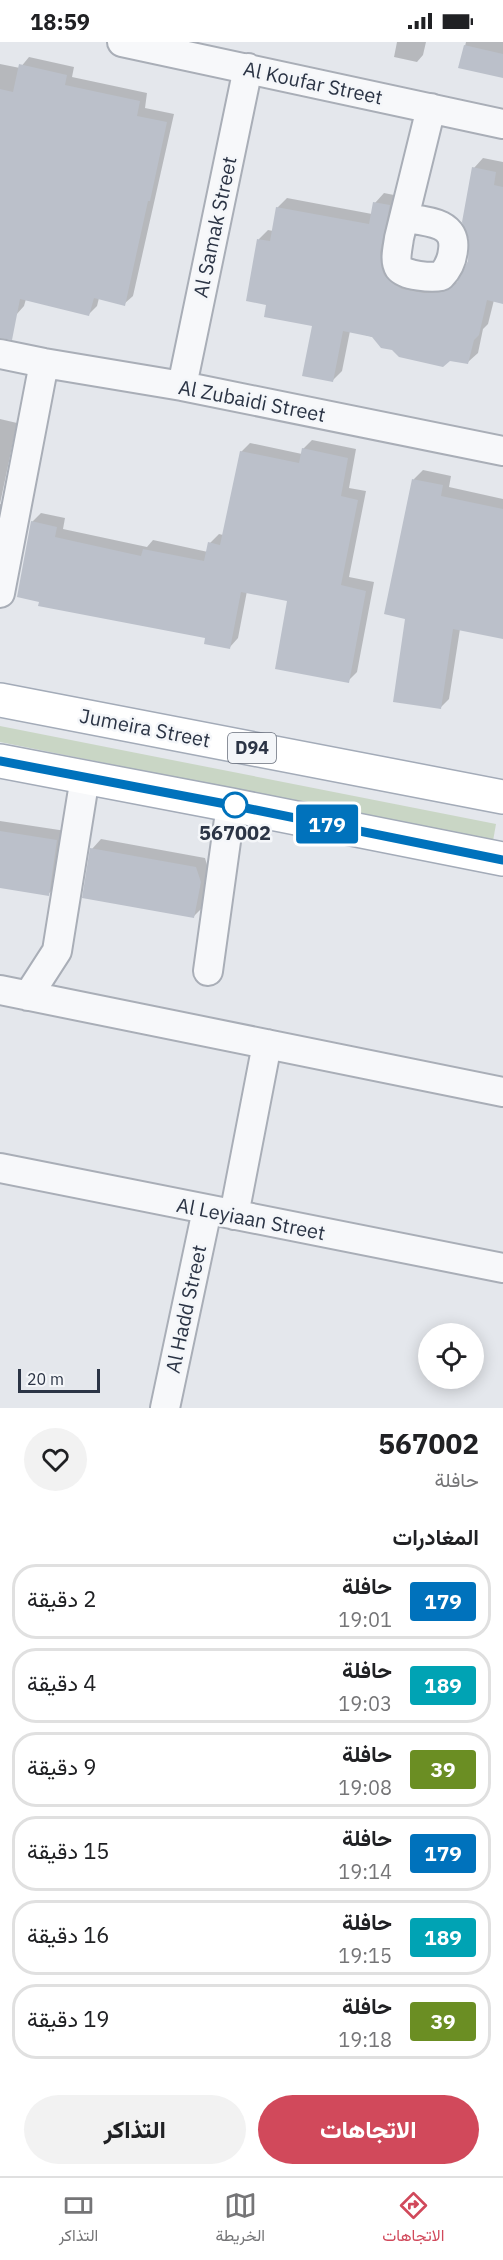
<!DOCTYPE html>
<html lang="ar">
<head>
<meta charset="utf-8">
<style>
	body { margin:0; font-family:"IBM Plex Sans",Vazirmatn,sans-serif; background:#f2f2f2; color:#202124; direction:rtl; height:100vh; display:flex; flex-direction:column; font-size:22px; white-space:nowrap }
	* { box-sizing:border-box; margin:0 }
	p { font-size:20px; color:#757577 }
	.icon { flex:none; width:33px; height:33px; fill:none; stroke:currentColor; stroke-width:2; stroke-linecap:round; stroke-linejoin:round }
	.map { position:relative; height:1366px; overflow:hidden; direction:ltr }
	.panel { display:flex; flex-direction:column; background:#fff; flex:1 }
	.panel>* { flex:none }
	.badge { padding:0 12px; border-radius:4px; font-size:21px; line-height:39px }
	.fabs { position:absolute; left:418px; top:1281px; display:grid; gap:12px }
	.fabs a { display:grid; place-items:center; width:66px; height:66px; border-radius:50%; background:#fff; box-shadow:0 3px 15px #0003; font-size:30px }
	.scale { position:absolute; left:18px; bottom:15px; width:82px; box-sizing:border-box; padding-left:6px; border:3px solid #2b3445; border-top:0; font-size:16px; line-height:21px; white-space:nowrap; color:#2b3445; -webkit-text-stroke:4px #f4f6f9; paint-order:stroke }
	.map>.badge { position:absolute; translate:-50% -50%; box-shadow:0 0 0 3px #fff }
	h2 { padding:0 24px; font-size:22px; line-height:54px }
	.round { display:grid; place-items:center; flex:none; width:63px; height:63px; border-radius:32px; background:#f2f2f2 }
	.headline { display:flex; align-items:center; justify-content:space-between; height:102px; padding:0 24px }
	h1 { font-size:28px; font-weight:800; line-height:45px }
	.primary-button { display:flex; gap:12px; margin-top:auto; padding:12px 24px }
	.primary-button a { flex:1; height:69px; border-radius:36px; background:#d1495b; color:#fff; font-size:24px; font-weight:800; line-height:69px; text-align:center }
	.primary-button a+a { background:#f2f2f2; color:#202124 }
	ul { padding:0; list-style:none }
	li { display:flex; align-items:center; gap:18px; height:75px; margin:0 12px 9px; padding:0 12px; border:3px solid #e0e0e0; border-radius:24px }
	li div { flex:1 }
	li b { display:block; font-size:22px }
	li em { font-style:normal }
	li .badge { min-width:66px; font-weight:700; text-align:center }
	.status { display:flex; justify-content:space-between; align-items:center; height:42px; padding:0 30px; background:#fff; direction:ltr }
	.status svg { height:16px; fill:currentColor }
	.tabs { display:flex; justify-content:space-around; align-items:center; height:84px; border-top:2px solid #e0e0e0; background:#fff; font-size:16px; color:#757577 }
	.tabs a { display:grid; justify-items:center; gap:3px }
	.tabs .current { color:#d1495b }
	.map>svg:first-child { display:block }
	.green { fill:#c9d6c5 }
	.shadow { fill:#0003 }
	.building { fill:#bbc0ca }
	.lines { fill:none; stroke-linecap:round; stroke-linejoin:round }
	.minor-casing { stroke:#a9aeb7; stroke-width:32 }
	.major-casing { stroke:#a3abb8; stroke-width:36 }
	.minor { stroke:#f7f8fa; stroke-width:28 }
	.major { stroke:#fff; stroke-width:33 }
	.line-casing { stroke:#fff; stroke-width:14 }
	.line { stroke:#0072bc; stroke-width:9 }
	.stop-dot { fill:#fff; stroke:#0072bc; stroke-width:3 }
	.labels { text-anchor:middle; stroke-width:5; stroke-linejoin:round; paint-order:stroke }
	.shield { fill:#f4f6f9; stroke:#676e7b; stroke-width:1.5 }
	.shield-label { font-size:18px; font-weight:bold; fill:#2b3445 }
	.street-label { font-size:20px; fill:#2b3445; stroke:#f4f6f9 }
	.stop-label { font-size:20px; font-weight:bold; fill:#2b3445; stroke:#f4f6f9 }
</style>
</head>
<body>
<div class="status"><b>18:59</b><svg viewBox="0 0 49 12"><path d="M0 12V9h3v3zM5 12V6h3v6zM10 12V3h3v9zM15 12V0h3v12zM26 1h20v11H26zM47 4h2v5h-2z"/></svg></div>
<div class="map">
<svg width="503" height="1366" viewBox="0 0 503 1366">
	<rect width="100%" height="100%" fill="#e4e7ec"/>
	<path class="green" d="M0,684L496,782L493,799L0,700Z"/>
	<path class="shadow" d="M397,0H426L423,13L417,20L394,15Z
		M466,0H503V35L460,25Z
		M29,15L74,25L72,35L147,51L145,66L174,72L133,254L124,262L99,256L97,264L89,272L26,257L24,264L16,273L0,269V22L20,26Z
		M483,116L503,120V260L494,258L488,282L483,287L478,311L468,320L350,289L342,329L333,338L314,283L268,262L259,197L268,188L273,189L277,166L287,156L372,172L375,161L384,151L399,154L389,200L435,242L455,241L461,238L469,220L474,126Z
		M0,377L17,381L0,462L6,463L0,497Z
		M312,398L356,407L349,446L366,449L349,535L374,540L357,630L348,639L289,558L247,549L238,596L230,605L207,594L40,563L32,480L41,471L65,476L63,487L147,505L153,498L208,510L210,501L219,492L223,493L241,410L250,401L302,412L303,407Z
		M423,428L451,434L449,445L503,457V596L460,587L449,657L440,666L407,576L386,571L414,437Z
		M0,779L66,789L58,843L48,852L0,845Z
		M101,797L205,816L209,830L203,865L193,875L92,807Z"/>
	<path class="building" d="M464,3L503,12V36L458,26Z
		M19,22L67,33L65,43L140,59L137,74L167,80L150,159H148L125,264L94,256L89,274L20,257L12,298L0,296V47L13,50Z
		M472,125L496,130L494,143L503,145V262L487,258L479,293L474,298L468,322L450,319L443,325L399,315L392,308L381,306L372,295L343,289L333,340L302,334L312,284L264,275L266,263L246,259L257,197L270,199L276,165L369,182L373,160L390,163L380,210L381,223L384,233L392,241L402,247L424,251L443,250L456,242L468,219L469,198L462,180Z
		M302,406L348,416L341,454L358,458L341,543L366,549L349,641L275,627L287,559L241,550L230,607L204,602L205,596L38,564L39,560L17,555L31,479L57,485L55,495L141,514L143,507L204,519L208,500L220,503L240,409L299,421Z
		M412,437L443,443L441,454L503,467V597L453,587L441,667L393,660L405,577L384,572Z
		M0,789L57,798L49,854L0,846Z
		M90,806L196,825L201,840L194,876L82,856Z"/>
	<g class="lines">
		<defs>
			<path id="minor" d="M122,0L503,82
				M405,176C426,179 457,180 453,208C452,219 448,227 441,234C432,236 405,234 399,226C394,218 398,205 399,196L431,66
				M0,312L44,321L182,344L503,409
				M182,344L248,26
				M0,551L44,321
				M208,929L231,763
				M0,948L503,1050
				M28,954L57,909L85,735
				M0,1126L503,1226
				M234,1173L267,1002
				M165,1366L207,1168"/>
			<path id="major" d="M0,658L503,755
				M0,719L231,763L503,817"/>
		</defs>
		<use href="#minor" class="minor-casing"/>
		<use href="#major" class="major-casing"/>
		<use href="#minor" class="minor"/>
		<use href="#major" class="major"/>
	</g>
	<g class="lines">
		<defs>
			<path id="line" d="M0,719L231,763L503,818"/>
		</defs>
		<use href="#line" class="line-casing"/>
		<use href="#line" class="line"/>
	</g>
	<circle class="stop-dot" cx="235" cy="763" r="12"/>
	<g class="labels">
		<rect class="shield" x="228" y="691" width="48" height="30" rx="4.5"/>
		<g class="shield-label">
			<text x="252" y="712">D94</text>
		</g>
		<g class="street-label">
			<text transform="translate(313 41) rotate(12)" y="7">Al Koufar Street</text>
			<text transform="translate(215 185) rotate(-78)" y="7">Al Samak Street</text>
			<text transform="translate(252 359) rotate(11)" y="7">Al Zubaidi Street</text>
			<text transform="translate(145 686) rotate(11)" y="7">Jumeira Street</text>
			<text transform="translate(251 1177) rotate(11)" y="7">Al Leyiaan Street</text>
			<text transform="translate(186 1267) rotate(-78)" y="7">Al Hadd Street</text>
		</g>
		<g class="stop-label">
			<text x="235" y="798">567002</text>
		</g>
	</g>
</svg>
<div class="fabs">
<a><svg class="icon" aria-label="locate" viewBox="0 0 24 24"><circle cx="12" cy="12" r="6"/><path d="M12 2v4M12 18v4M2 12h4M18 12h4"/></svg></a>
</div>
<div class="scale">20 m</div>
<b class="badge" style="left:327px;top:782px;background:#0072bc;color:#fff">179</b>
</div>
<section class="panel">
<div class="headline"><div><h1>567002</h1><p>حافلة</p></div><a class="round"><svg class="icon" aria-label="heart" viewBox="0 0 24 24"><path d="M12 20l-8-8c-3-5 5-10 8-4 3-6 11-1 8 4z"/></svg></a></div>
<h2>المغادرات</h2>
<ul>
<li><span class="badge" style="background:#0072bc;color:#fff">179</span><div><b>حافلة</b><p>19:01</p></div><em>2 دقيقة</em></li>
<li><span class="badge" style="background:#00a3b4;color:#fff">189</span><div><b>حافلة</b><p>19:03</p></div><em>4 دقيقة</em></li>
<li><span class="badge" style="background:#6b8e23;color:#fff">39</span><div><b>حافلة</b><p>19:08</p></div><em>9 دقيقة</em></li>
<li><span class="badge" style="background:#0072bc;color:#fff">179</span><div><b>حافلة</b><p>19:14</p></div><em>15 دقيقة</em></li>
<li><span class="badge" style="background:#00a3b4;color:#fff">189</span><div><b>حافلة</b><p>19:15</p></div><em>16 دقيقة</em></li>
<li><span class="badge" style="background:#6b8e23;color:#fff">39</span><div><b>حافلة</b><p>19:18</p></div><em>19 دقيقة</em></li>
</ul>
<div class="primary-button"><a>الاتجاهات</a><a>التذاكر</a></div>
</section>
<nav class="tabs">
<a class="current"><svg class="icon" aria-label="directions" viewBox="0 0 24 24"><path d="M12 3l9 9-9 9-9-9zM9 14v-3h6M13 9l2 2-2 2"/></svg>الاتجاهات</a>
<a><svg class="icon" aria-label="map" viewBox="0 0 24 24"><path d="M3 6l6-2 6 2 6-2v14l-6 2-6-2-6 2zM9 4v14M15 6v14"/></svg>الخريطة</a>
<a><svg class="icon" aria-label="tickets" viewBox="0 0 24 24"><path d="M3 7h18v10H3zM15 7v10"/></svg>التذاكر</a>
</nav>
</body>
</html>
